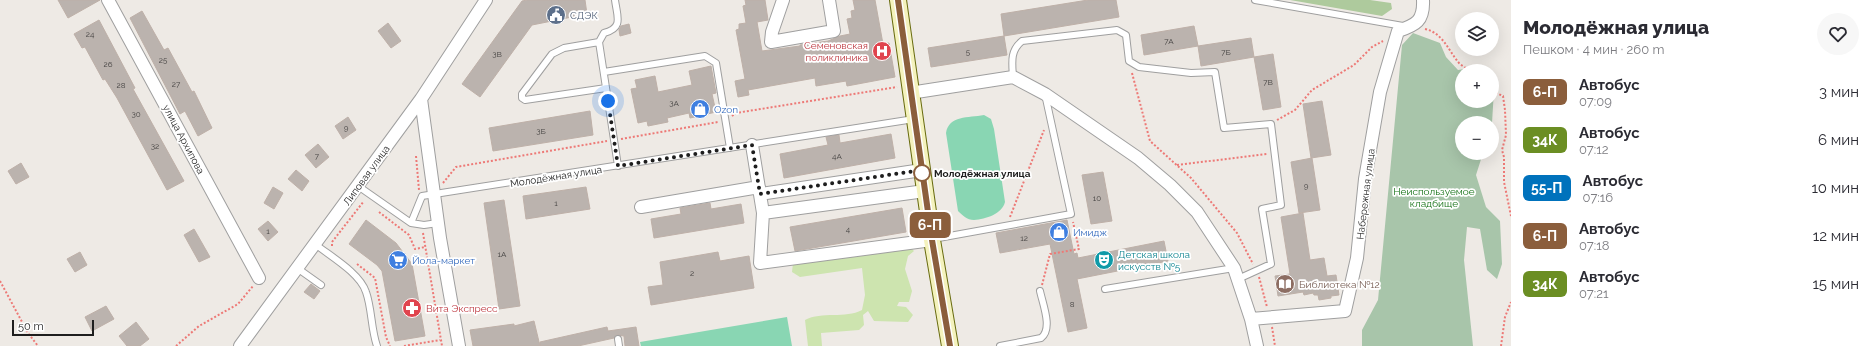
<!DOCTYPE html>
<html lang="ru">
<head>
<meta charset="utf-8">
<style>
	body { margin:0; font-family:Raleway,sans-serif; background:#f7f7f7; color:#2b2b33; height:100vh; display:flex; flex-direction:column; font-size:15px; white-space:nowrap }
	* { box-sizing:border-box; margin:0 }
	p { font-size:13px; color:#7c7c81 }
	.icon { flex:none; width:22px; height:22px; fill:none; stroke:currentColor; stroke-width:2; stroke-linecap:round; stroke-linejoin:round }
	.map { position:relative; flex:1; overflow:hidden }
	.panel { display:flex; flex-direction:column; background:#fff; width:360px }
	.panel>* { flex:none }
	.badge { padding:0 8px; border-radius:6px; font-size:14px; line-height:26px }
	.controls { position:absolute; left:1455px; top:12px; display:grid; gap:8px }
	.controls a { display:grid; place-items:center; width:44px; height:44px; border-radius:50%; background:#fff; box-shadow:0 4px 16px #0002; font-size:20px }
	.scale { position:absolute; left:12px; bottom:10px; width:82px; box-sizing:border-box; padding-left:4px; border:2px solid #1e1e1e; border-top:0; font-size:11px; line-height:14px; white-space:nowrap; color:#1e1e1e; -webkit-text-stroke:3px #fff; paint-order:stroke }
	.you { position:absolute; width:20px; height:20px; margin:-10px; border:3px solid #fff; border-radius:50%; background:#1a73e8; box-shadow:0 0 0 6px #1a73e833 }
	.map>.badge { position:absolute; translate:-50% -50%; box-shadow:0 0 0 2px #fff }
	.round { display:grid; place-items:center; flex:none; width:42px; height:42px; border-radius:21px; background:#f7f7f7 }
	.summary { display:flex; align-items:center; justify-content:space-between; height:68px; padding:0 12px }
	h1 { font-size:19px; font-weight:800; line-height:30px }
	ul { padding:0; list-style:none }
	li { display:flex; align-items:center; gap:12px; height:48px; padding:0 12px }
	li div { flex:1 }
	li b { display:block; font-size:15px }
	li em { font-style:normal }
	li .badge { min-width:44px; font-weight:700; text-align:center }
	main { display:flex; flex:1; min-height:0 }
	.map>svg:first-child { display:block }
	.grass { fill:#cde4af }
	.forest { fill:#aeca9d }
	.cemetery { fill:#a8c5aa }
	.pitch { fill:#89d6b3 }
	.building { fill:#bbb3ae; stroke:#beb0a8 }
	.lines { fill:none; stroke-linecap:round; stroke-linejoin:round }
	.lane-casing { stroke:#9f9f9f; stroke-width:8 }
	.street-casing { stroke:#9f9f9f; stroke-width:14 }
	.secondary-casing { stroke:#686b0e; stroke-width:18 }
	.path { stroke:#ed7976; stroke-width:2; stroke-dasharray:2 2; stroke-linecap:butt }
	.lane { stroke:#fff; stroke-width:6 }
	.street { stroke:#fff; stroke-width:12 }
	.secondary { stroke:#f4f2bd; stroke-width:16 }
	.line-casing { stroke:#fff; stroke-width:9 }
	.line { stroke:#8b5e3c; stroke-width:6 }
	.walk { stroke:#1e1e1e; stroke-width:4; stroke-dasharray:0 7.2 }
	.stop-dot { fill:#fff; stroke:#8b5e3c; stroke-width:2 }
	.labels { text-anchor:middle; stroke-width:3.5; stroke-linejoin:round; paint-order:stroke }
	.number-label { font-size:8px; fill:#454342 }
	.service-label { font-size:10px; fill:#4e5e75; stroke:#fff; text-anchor:start }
	.health-label { font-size:10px; fill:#be3a42; stroke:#fff; text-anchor:end }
	.shop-label { font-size:10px; fill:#366cbe; stroke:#fff; text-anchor:start }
	.street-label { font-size:10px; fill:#1e1e1e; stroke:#fff }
	.stop-label { font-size:10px; font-weight:bold; fill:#1e1e1e; stroke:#fff; text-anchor:start }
	.park-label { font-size:10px; fill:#157216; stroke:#fff }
	.culture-label { font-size:10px; fill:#0d838f; stroke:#fff; text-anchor:start }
	.education-label { font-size:10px; fill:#785e54; stroke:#fff; text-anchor:start }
</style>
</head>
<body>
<main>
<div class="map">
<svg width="1511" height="346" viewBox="0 0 1511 346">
	<rect width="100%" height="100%" fill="#eeeae5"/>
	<path class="grass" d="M911,248L914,251L908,256L905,269L912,291L909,302H899L897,306L906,307L913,315L908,322L874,321L868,311L863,315L864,325L859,330L821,333L822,346H808L805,320C822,311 845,319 862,310L865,295L862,268L800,277L792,272L793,263Z"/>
	<path class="forest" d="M1290,0H1370L1391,3L1392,9L1382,16Z"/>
	<path class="cemetery" d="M1413,33L1440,43L1446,57L1458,70L1477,67L1483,71H1462V101H1492V78L1494,90L1492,123H1462V153H1483L1476,175L1486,207L1500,221L1502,264L1497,279L1487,270L1480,229L1467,227L1464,260L1473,346H1362V330L1378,300L1402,45Z"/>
	<path class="pitch" d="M984,115L991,119L994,129L1005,202C1002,214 986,219 974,220C967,220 962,215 958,211L946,133C949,115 968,118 984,115Z
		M787,317L792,346H641L640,342Z"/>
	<path class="building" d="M58,0H100L68,18Z
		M527,0H585L587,14L532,25L480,97L462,84L522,1Z
		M745,0H765L768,20L757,22L762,51L800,46V45L828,41L840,36L850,34L847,19L852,18L851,11L855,10L853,0H875L883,44L889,43L895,77L847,86L846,81L816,86L815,78L748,90L749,95L738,97L735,81L745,79L736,30L739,29V24L746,23L743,6L746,5Z
		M1088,0H1116L1119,17L1004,36L1001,14Z
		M142,11L164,50L168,48L192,92L194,91L212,128L198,136L185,111L180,114L130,18Z
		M99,20L135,88L133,89L184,181L167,190L117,98L105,79L103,80L85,47L82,48L74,34Z
		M388,23L401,41L391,48L378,31Z
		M629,24L631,33L620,36L619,30L621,26Z
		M1194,26L1198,46L1144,55L1141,35Z
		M1004,36L1007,55L931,67L928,48Z
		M1251,38L1254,57L1201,66L1198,46Z
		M1273,54L1281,107L1263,110L1254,57Z
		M711,66L716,93L712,94L716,112L690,118L689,113L667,118L668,122L648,126L647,121L638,123L631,89L637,88L635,80L655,76L658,92L692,85L689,71Z
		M1322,101L1331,155L1311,158L1303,104Z
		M590,111L593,135L493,151L489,128Z
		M348,117L356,130L343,139L335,126Z
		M891,134L895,158L784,178L780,154L828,145L826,137L839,135L840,143Z
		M318,144L329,157L316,168L305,155Z
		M1312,158L1320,210L1299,213L1291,162Z
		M21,163L29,177L16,184L8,171Z
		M296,170L309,181L302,191L288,179Z
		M1103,172L1112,221L1091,224L1082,175Z
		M273,187L283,193L274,209L264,203Z
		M586,187L590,209L526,219L523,196Z
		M504,200L520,306L499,309L484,203Z
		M710,203L711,209L741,204L744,223L654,238L651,219L681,214L680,208Z
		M902,208L906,232L795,251L790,227Z
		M1303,213L1310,260L1324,258L1327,276L1336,275L1339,295L1331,296V298L1319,300L1318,295H1314L1313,293L1304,295L1303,292L1278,296L1275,276L1290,274L1281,217Z
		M366,220L396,243L412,264L425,336L395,341L382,271L377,265L349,244Z
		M1067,220L1074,254L1077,253L1078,258L1164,241L1168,261L1077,279L1087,328L1068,332L1050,244L1000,253L996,233Z
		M268,221L278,232L268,241L258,229Z
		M194,229L210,257L199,262L184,235Z
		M80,252L87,265L75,272L67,259Z
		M718,252L720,261L749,256L754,288L651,305L648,287L663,285L660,262Z
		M311,284L320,291L314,299L304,292Z
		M106,306L114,319L92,331L85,317Z
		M534,321L540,346H473L470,330L514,324V326Z
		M136,322L149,339L140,346H127L119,336Z
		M607,327L608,331L636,327L639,346H625L624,336L618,335L614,338L578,346H540V342Z"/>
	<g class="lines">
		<defs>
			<path id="lane" d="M615,0C617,16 624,28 604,33L599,42L618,166
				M1255,0L1403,26
				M599,42L564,48L552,54L522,94V98L525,100L606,88
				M604,72L705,56L716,63L730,148
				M1013,77C1012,62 1010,51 1022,41L1117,30L1126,35L1129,61L1139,67L1191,73L1215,72L1224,128L1271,124L1281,205L1262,209L1271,264L1238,279
				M358,186L411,223L424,225L438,223
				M411,223L422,196L914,119
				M933,239L1071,214L1045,94
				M315,244C330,256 360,273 366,292C372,309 371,329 377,346
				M297,268L321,285
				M1105,289L1234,268
				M618,339L619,346
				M1000,346L1041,338C1053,329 1043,305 1040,291"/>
			<path id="street" d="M108,0L259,278
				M783,0L772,32L771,42L834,31L829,0
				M910,93L1013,77L1045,94L1138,158L1170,185L1197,212L1234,268L1251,319L1257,346
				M421,99L440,238L459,346
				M752,145L763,213
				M925,191L763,213L760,263L932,240
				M760,194L922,170
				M641,207L759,187
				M1251,319L1345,311L1357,258L1365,179L1380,92L1398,31C1416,25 1424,21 1423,0
				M240,346L421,99L486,0"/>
			<path id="secondary" d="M898,0L932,240L950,346"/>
		</defs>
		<use href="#lane" class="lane-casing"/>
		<use href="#street" class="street-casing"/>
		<use href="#secondary" class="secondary-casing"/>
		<path class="path" d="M1425,29C1443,33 1448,50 1459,63C1462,66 1466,68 1470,71
			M1132,73L1150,141L1191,178L1237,233L1253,264
			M1492,91L1503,96L1505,110L1506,135L1502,150L1504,157V182L1511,216
			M732,116L736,113L897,87
			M1277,120L1295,110L1312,90L1354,65L1372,47L1383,41
			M621,139L718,122
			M416,156L419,190
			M1177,165L1267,154
			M443,183L456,167L607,141
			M379,212L409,235L415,249L425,247
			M1010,217L1044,130
			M423,233L442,346
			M332,246V242L364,201
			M357,264L375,278L386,337L390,346
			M1259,277L1267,307
			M0,281L28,333L38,346
			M1042,285L1050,254L1079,249L1073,222
			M1272,327L1275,346
			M176,346L199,326L238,304L253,286
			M404,346L440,340
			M1501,346L1505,317L1511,302"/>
		<use href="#lane" class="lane"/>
		<use href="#street" class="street"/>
		<use href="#secondary" class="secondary"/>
	</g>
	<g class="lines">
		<defs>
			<path id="line" d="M898,0L932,240L950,346"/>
		</defs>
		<use href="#line" class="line-casing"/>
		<use href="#line" class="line"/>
		<path class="walk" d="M608,101L618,166L752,145L760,194L922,170L923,176L922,173"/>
	</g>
	<defs>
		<symbol id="civic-disc" viewBox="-11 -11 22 22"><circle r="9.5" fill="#5c6f8a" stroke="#fff"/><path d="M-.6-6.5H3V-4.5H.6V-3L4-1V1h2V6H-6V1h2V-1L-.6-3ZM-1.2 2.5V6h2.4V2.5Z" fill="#fff"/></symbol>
		<symbol id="hospital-disc" viewBox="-11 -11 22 22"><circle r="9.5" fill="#e0444e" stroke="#fff"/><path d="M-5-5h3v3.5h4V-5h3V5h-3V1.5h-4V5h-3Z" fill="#fff"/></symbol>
		<symbol id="shop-disc" viewBox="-11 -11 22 22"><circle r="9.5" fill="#3f7fe0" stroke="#fff"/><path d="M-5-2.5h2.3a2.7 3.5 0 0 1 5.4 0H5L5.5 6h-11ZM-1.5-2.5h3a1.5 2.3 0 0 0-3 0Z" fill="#fff"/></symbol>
		<symbol id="supermarket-disc" viewBox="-11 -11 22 22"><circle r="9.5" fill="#3f7fe0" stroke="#fff"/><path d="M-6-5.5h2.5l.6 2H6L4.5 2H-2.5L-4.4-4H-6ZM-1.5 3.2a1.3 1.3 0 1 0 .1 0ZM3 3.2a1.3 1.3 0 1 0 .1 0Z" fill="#fff"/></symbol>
		<symbol id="theatre-disc" viewBox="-11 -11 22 22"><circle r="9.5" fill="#0f9aa8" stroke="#fff"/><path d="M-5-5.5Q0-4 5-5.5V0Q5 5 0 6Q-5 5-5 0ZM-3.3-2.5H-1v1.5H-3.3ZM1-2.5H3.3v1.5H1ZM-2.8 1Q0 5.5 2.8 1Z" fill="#fff"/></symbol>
		<symbol id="library-disc" viewBox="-11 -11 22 22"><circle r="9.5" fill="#8d6e63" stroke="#fff"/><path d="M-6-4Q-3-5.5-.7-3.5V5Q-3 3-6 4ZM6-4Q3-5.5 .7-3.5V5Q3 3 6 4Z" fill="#fff"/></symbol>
		<symbol id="pharmacy-disc" viewBox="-11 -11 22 22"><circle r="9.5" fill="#e0444e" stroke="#fff"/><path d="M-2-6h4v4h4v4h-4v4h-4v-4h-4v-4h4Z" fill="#fff"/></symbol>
	</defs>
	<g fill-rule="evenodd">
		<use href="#civic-disc" x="545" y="4" width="22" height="22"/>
		<use href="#hospital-disc" x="871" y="40" width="22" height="22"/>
		<use href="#shop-disc" x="689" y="98" width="22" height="22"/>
		<use href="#shop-disc" x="1048" y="221" width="22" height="22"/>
		<use href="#supermarket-disc" x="387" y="249" width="22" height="22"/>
		<use href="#theatre-disc" x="1093" y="249" width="22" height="22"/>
		<use href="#library-disc" x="1274" y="273" width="22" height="22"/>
		<use href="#pharmacy-disc" x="401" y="297" width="22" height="22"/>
	</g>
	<circle class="stop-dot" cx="922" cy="173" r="8"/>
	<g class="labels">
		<g class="number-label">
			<text x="90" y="37">24</text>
			<text x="1169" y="44">7А</text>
			<text x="968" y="55">5</text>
			<text x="1226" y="55">7Б</text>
			<text x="497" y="57">3В</text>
			<text x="163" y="63">25</text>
			<text x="108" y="67">26</text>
			<text x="1268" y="85">7В</text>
			<text x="176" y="87">27</text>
			<text x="121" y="88">28</text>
			<text x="674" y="106">3А</text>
			<text x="136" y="117">30</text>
			<text x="346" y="131">9</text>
			<text x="541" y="134">3Б</text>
			<text x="155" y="149">32</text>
			<text x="317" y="159">7</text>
			<text x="837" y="159">4А</text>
			<text x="1306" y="189">9</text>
			<text x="1097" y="201">10</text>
			<text x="556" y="206">1</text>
			<text x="848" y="232">4</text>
			<text x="268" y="234">1</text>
			<text x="1024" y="241">12</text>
			<text x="502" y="257">1А</text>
			<text x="692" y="276">2</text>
			<text x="1072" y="307">8</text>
		</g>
		<g class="service-label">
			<text x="570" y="19">СДЭК</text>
		</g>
		<g class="health-label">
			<text x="868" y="49">Семеновская<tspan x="868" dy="12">поликлиника</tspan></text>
			<text x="426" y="312" text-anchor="start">Вита Экспресс</text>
		</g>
		<g class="shop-label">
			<text x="714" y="113">Ozon</text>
			<text x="1073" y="236">Имидж</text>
			<text x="412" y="264">Йола-маркет</text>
		</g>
		<g class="street-label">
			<text transform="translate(184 139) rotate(62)" y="4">улица Архипова</text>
			<text transform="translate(366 175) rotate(-54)" y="4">Липовая улица</text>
			<text transform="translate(556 176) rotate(-9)" y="4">Молодёжная улица</text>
			<text transform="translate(1365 194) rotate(-83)" y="4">Набережная улица</text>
		</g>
		<g class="stop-label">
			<text x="934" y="177">Молодёжная улица</text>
		</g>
		<g class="park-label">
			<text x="1434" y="195">Неиспользуемое<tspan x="1434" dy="12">кладбище</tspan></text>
		</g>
		<g class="culture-label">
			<text x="1118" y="258">Детская школа<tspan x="1118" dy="12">искусств №5</tspan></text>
		</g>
		<g class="education-label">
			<text x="1299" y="288">Библиотека №12</text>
		</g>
	</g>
</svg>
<div class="controls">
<a><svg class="icon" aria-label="layers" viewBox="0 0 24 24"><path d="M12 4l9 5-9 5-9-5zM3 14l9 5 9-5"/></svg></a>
<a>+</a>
<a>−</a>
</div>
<div class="scale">50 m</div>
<div class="you" style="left:608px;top:101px"></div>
<b class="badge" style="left:930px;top:225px;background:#8b5e3c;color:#fff">6-П</b>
</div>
<section class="panel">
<div class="summary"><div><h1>Молодёжная улица</h1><p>Пешком · 4 мин · 260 m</p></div><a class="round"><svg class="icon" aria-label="heart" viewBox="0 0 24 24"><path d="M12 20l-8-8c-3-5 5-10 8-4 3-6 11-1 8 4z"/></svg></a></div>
<ul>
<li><span class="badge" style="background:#8b5e3c;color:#fff">6-П</span><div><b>Автобус</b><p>07:09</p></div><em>3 мин</em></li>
<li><span class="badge" style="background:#6b8e23;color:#fff">34К</span><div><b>Автобус</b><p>07:12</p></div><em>6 мин</em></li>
<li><span class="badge" style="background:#0072bc;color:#fff">55-П</span><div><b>Автобус</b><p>07:16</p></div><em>10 мин</em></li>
<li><span class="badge" style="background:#8b5e3c;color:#fff">6-П</span><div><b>Автобус</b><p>07:18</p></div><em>12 мин</em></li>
<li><span class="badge" style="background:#6b8e23;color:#fff">34К</span><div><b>Автобус</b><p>07:21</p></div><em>15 мин</em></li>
</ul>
</section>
</main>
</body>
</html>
